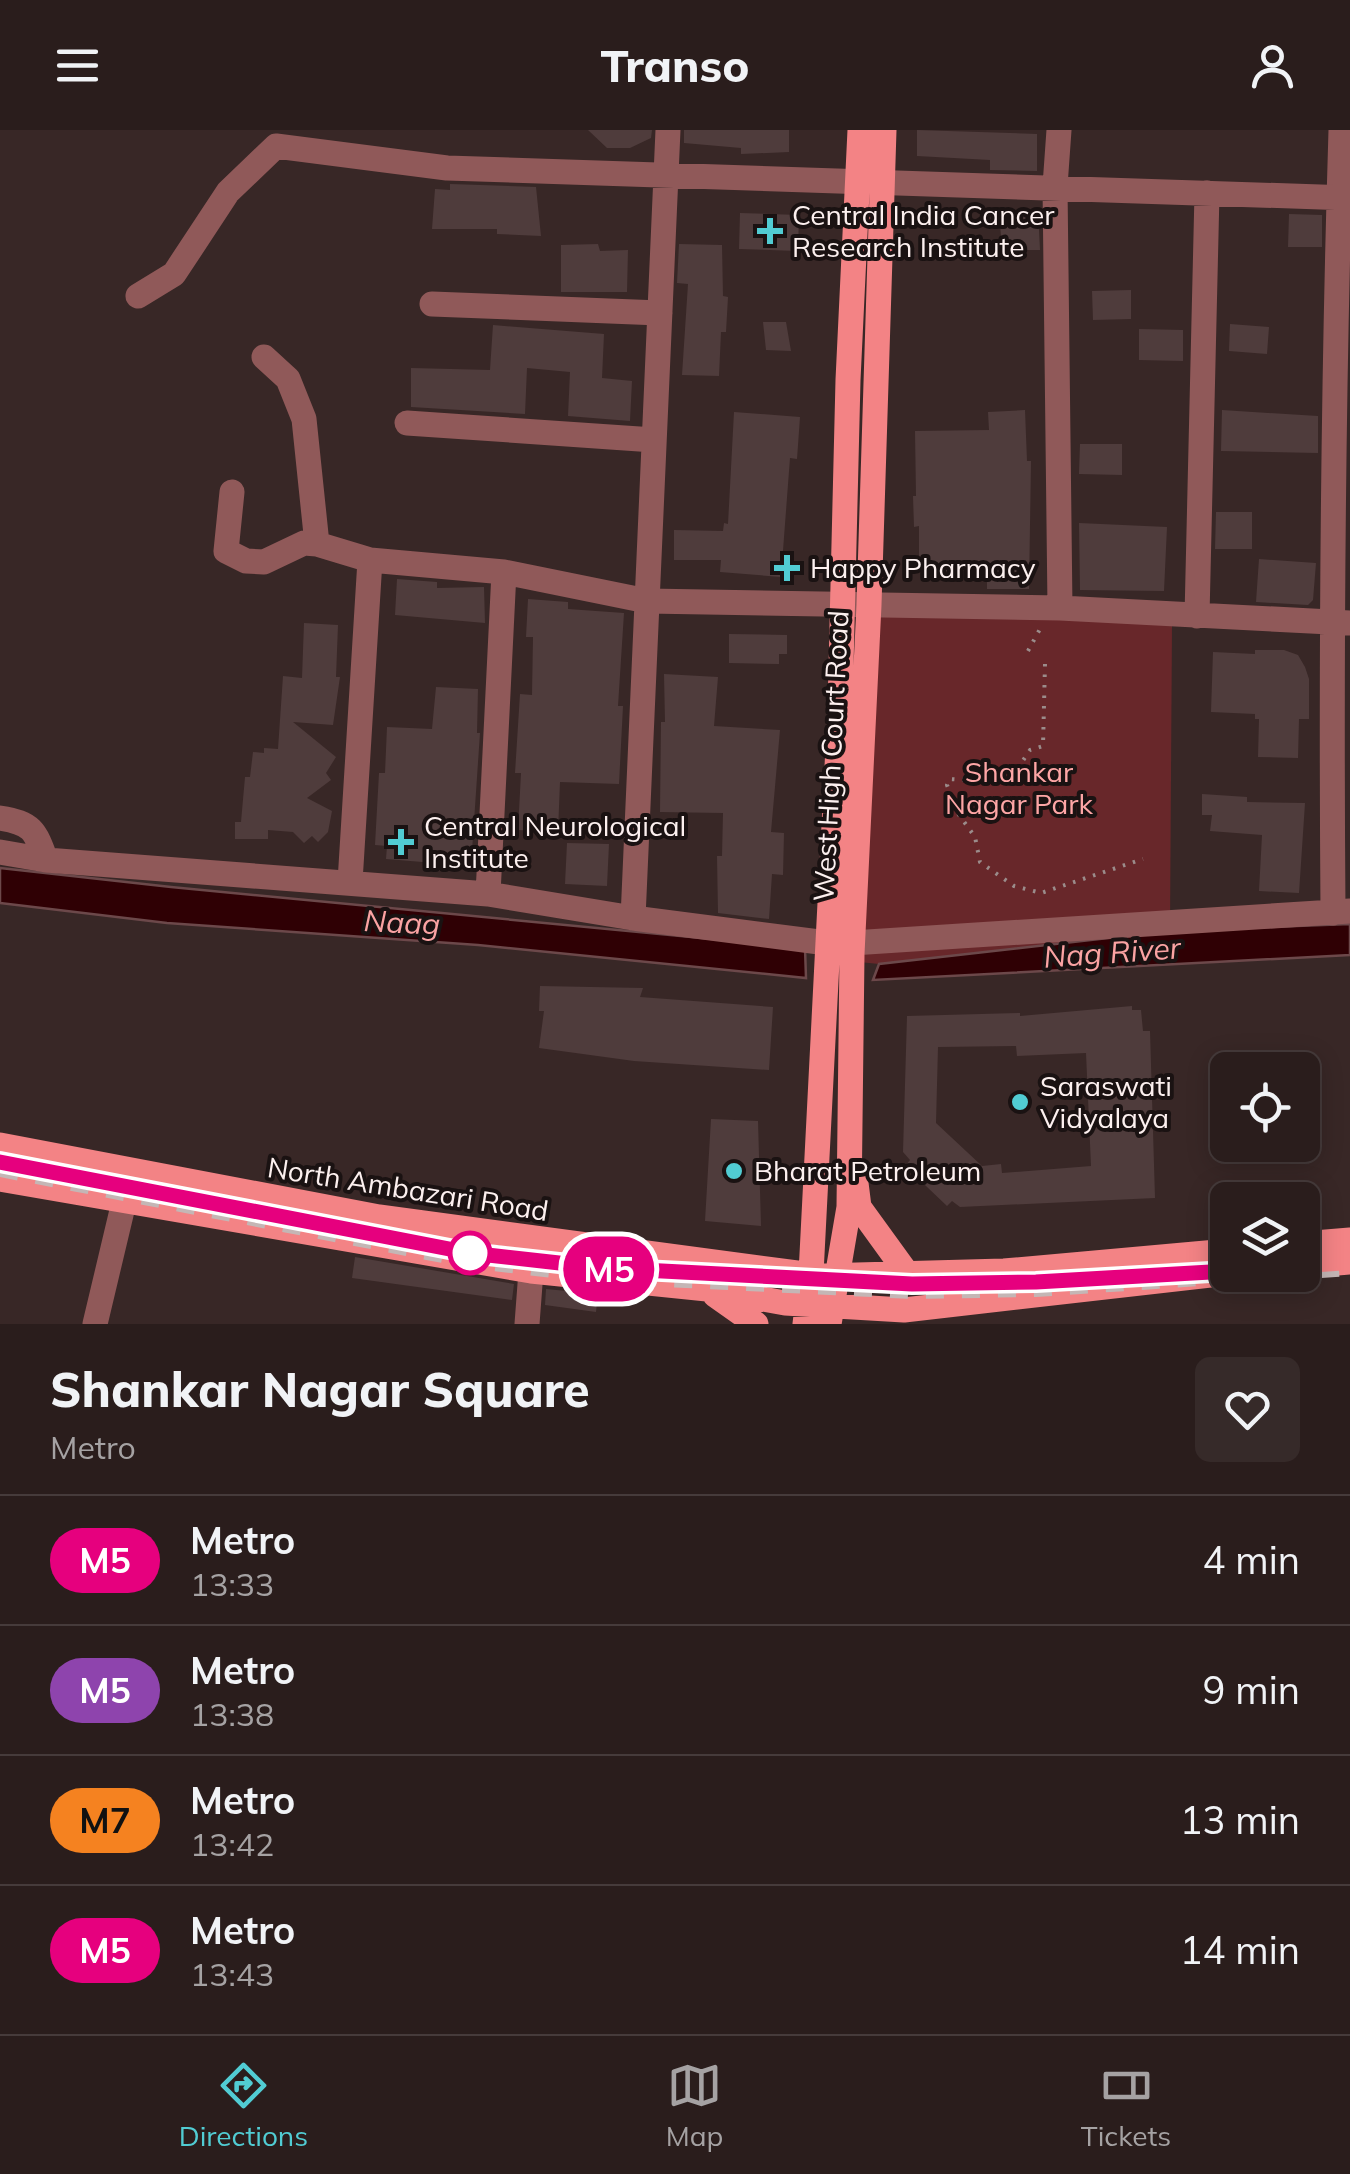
<!DOCTYPE html>
<html lang="en">
<head>
<meta charset="utf-8">
<style>
	body { margin:0; font-family:Mulish,sans-serif; background:#362a29; color:#f1f3f6; height:100vh; display:flex; flex-direction:column; font-size:38px; white-space:nowrap }
	* { box-sizing:border-box; margin:0 }
	p { font-size:32px; color:#a5a2a3 }
	.icon { flex:none; width:55px; height:55px; fill:none; stroke:currentColor; stroke-width:2; stroke-linecap:round; stroke-linejoin:round }
	.map { position:relative; height:1194px; overflow:hidden }
	.details { display:flex; flex-direction:column; background:#2a1d1c; flex:1 }
	.details>* { flex:none }
	.badge { padding:0 20px; border-radius:32px; font-size:35px; line-height:65px }
	.tools { position:absolute; left:1210px; top:922px; display:grid; gap:20px }
	.tools a { display:grid; place-items:center; width:110px; height:110px; border-radius:15px; background:#2a1d1c; box-shadow:0 5px 25px #0003,0 0 0 2px #463b3b; font-size:50px }
	.map>.badge { position:absolute; translate:-50% -50%; box-shadow:0 0 0 5px #fff }
	.round { display:grid; place-items:center; flex:none; width:105px; height:105px; border-radius:15px; background:#362a29 }
	.overview { display:flex; align-items:center; justify-content:space-between; height:170px; padding:0 50px }
	h1 { font-size:48px; font-weight:800; line-height:75px }
	ul { padding:0; list-style:none }
	li { display:flex; align-items:center; gap:30px; height:130px; padding:0 50px; border-top:2px solid #463b3b }
	li div { flex:1 }
	li b { display:block; font-size:38px }
	li em { font-style:normal }
	li .badge { min-width:110px; font-weight:700; text-align:center }
	header { display:flex; justify-content:space-between; align-items:center; height:130px; padding:0 50px; background:#2a1d1c; font-size:45px; font-weight:800 }
	.menu { display:flex; justify-content:space-around; align-items:center; height:140px; border-top:2px solid #463b3b; background:#2a1d1c; font-size:28px; color:#a5a2a3 }
	.menu a { display:grid; justify-items:center; gap:5px }
	.menu .active { color:#51ccd3 }
	.map>svg:first-child { display:block }
	.green { fill:#68272a }
	.water { fill:#2f0004; stroke:#6c484a; stroke-width:2.5 }
	.building { fill:#4f3c3c; fill-rule:evenodd }
	.lines { fill:none; stroke-linecap:round; stroke-linejoin:round }
	.path { stroke:#9b8c8b; stroke-width:4; stroke-dasharray:2.5 8; stroke-linecap:butt }
	.minor { stroke:#905959; stroke-width:25 }
	.major { stroke:#f38385; stroke-width:25 }
	.rail { stroke:#c4b6b5; stroke-width:6; stroke-dasharray:18 18; stroke-linecap:butt }
	.line-casing { stroke:#fff; stroke-width:22 }
	.line { stroke:#e6007e; stroke-width:15 }
	.poi-dot { fill:#51ccd3; stroke:#1a1212; stroke-width:4 }
	.stop-dot { fill:#fff; stroke:#e6007e; stroke-width:5 }
	.labels { text-anchor:middle; stroke-width:8; stroke-linejoin:round; paint-order:stroke }
	.poi-label { font-size:28px; fill:#fcf0ef; stroke:#1a1212; text-anchor:start }
	.street-label { font-size:28px; fill:#fcf0ef; stroke:#1a1212 }
	.park-label { font-size:28px; fill:#fea6a6; stroke:#1a1212 }
	.water-label { font-size:30px; font-style:italic; fill:#fba3a3; stroke:#1a1212 }
</style>
</head>
<body>
<header><svg class="icon" aria-label="menu" viewBox="0 0 24 24"><path d="M4 6h16M4 12h16M4 18h16"/></svg>Transo<svg class="icon" aria-label="person" viewBox="0 0 24 24"><circle cx="12" cy="8" r="4"/><path d="M4 21q1-7 8-7t8 7"/></svg></header>
<div class="map">
<svg width="1350" height="1194" viewBox="0 0 1350 1194">
	<rect width="100%" height="100%" fill="#382726"/>
	<path class="green" d="M874,479L1172,494L1170,801L879,834L859,832Z"/>
	<path class="water" d="M0,738L171,757L805,818L806,848L478,815L167,793L0,773Z
		M1350,794V825L873,850L879,834L1170,801Z"/>
	<path class="building" d="M588,0H652L651,8L630,18H607Z
		M684,0H789V22L741,24V18L684,13Z
		M917,0L1037,4V41L990,40V30L917,26Z
		M450,54L536,57L541,106L497,104V99H432L435,59L450,60Z
		M999,81H1038L1040,120H1002Z
		M740,83L799,85L798,121L739,119Z
		M1289,84L1322,85V117H1288Z
		M598,114L600,121L628,120L627,162H561V115Z
		M679,114L722,115L723,166L728,167L726,202H721L719,246L682,245L688,154L677,153Z
		M1131,160V189L1093,190L1092,161Z
		M763,192H786L791,221L766,220Z
		M1230,194L1269,197L1267,224L1229,221Z
		M493,195L604,204L602,248L632,251L630,291L568,286L570,242L527,238L525,284L411,277V238L490,240Z
		M1139,199L1183,200V231L1139,230Z
		M1025,280L1027,331H1031L1029,459H987V441H919V396L914,397L913,366H916L915,301L989,300L988,282Z
		M1222,280L1318,286V323L1221,321Z
		M734,282L800,287L797,329L790,328L781,447L720,442L721,430H674V400L723,401L724,393L728,394Z
		M1080,314H1122V345L1079,344Z
		M1216,382H1252V419H1215Z
		M1079,393L1167,397L1164,461L1080,460Z
		M1259,429L1316,433L1313,470L1308,475L1256,472Z
		M397,449L437,452V458L484,457L485,493L395,485Z
		M528,469L568,472V479L624,483L618,576H623L619,654L560,652L558,702L518,700L521,643H515L520,564L532,565L533,507H526Z
		M304,493L338,495L336,547H340L333,595L293,592L336,627L326,643L331,650L307,668L332,681L328,702L318,712L312,706L304,713L293,702L268,700V709H235V692H241L245,647H250L253,622L264,623V618L278,619L283,546L302,548Z
		M729,504L787,505V524H779V534L729,533Z
		M1255,520H1284L1298,525L1305,537L1309,549V589H1299L1298,628L1258,627L1259,589H1255V584L1211,582L1213,522L1255,524Z
		M664,544L718,547L714,596L780,600L771,702L784,703L783,745L772,744L769,789L718,783L717,726H722L723,683L660,682L661,592H665Z
		M436,557L478,559L477,603H480L471,736L386,729L387,716L375,715L379,643H385L387,597L432,599Z
		M1202,664L1247,667V672L1305,673L1299,763L1259,761L1262,705L1210,701L1212,685H1202Z
		M567,713L609,714L607,756L565,754Z
		M540,856L643,858L640,867L773,877L769,940L634,931L539,918L544,881H539Z
		M1132,876V880H1141L1143,901H1150L1155,1068L960,1077L952,1071L947,1076L905,1036L910,1030L903,1022L907,886L1020,883V886ZM1016,916L1017,926L1086,923L1091,1036L1002,1043L1001,1034L982,1036L936,993L938,917Z
		M711,989L758,991L761,1096L705,1091Z
		M355,1127L514,1154L512,1170L352,1148Z
		M546,1159L598,1164L596,1182L545,1175Z"/>
	<g class="lines">
		<path class="path" d="M1028,521L1040,499
			M1045,534L1043,616L1030,620L1008,653L950,649L947,655L957,682L975,707L980,732L1014,756L1041,763L1143,729"/>
		<path class="minor" d="M1059,0L1055,56L1060,478
			M138,166L174,144L228,62L276,16L447,38L1350,68
			M432,174L660,183
			M264,227L288,249L304,289L317,414
			M407,293L654,310
			M232,362L226,421L246,431L264,432L304,413L317,414L370,430L504,442L647,471L1060,478L1350,493
			M1197,486L1207,63
			M0,688C32,693 35,700 46,730
			M0,722L46,730L488,764L633,788L827,813
			M350,752L370,430
			M488,764L504,442
			M1333,783C1331,522 1333,261 1341,0
			M633,788L668,0
			M852,813L1350,781
			M95,1194L124,1072
			M527,1194L531,1141"/>
		<path class="major" d="M0,1015L379,1087L820,1146L1004,1141L1228,1121
			M0,1049L531,1141L707,1159L785,1173L904,1180L1228,1143
			M856,1053L859,1077L909,1146
			M1302,1114L1350,1110
			M1302,1136L1350,1132
			M715,1165L756,1194
			M805,1194L811,1144L840,578L848,250L860,0
			M829,1194L849,1077L852,824L869,475L884,0"/>
		<path class="rail" d="M0,1044L468,1135L603,1151L912,1166L1036,1164L1350,1143"/>
	</g>
	<g class="lines">
		<defs>
			<path id="line" d="M0,1032L470,1123L604,1138L912,1154L1036,1152L1228,1141"/>
		</defs>
		<use href="#line" class="line-casing"/>
		<use href="#line" class="line"/>
	</g>
	<g class="poi-dot">
		<path d="M765 86h10v10h10v10h-10v10h-10v-10h-10v-10h10z"/>
		<path d="M782 423h10v10h10v10h-10v10h-10v-10h-10v-10h10z"/>
		<path d="M396 697h10v10h10v10h-10v10h-10v-10h-10v-10h10z"/>
		<circle cx="1020" cy="972" r="10"/>
		<circle cx="734" cy="1041" r="10"/>
	</g>
	<circle class="stop-dot" cx="470" cy="1123" r="20"/>
	<g class="labels">
		<g class="poi-label">
			<text x="792" y="95">Central India Cancer<tspan x="792" dy="32">Research Institute</tspan></text>
			<text x="810" y="448">Happy Pharmacy</text>
			<text x="424" y="706">Central Neurological<tspan x="424" dy="32">Institute</tspan></text>
			<text x="1040" y="966">Saraswati<tspan x="1040" dy="32">Vidyalaya</tspan></text>
			<text x="754" y="1051">Bharat Petroleum</text>
		</g>
		<g class="street-label">
			<text transform="translate(831 626) rotate(-87)" y="10">West High Court Road</text>
			<text transform="translate(408 1059) rotate(9)" y="10">North Ambazari Road</text>
		</g>
		<g class="park-label">
			<text x="1019" y="652">Shankar<tspan x="1019" dy="32">Nagar Park</tspan></text>
		</g>
		<g class="water-label">
			<text transform="translate(402 793) rotate(3)" y="10">Naag</text>
			<text transform="translate(1112 823) rotate(-4)" y="10">Nag River</text>
		</g>
	</g>
</svg>
<div class="tools">
<a><svg class="icon" aria-label="locate" viewBox="0 0 24 24"><circle cx="12" cy="12" r="6"/><path d="M12 2v4M12 18v4M2 12h4M18 12h4"/></svg></a>
<a><svg class="icon" aria-label="layers" viewBox="0 0 24 24"><path d="M12 4l9 5-9 5-9-5zM3 14l9 5 9-5"/></svg></a>
</div>
<b class="badge" style="left:609px;top:1139px;background:#e6007e;color:#fff">M5</b>
</div>
<section class="details">
<div class="overview"><div><h1>Shankar Nagar Square</h1><p>Metro</p></div><a class="round"><svg class="icon" aria-label="heart" viewBox="0 0 24 24"><path d="M12 20l-8-8c-3-5 5-10 8-4 3-6 11-1 8 4z"/></svg></a></div>
<ul>
<li><span class="badge" style="background:#e6007e;color:#fff">M5</span><div><b>Metro</b><p>13:33</p></div><em>4 min</em></li>
<li><span class="badge" style="background:#8e44ad;color:#fff">M5</span><div><b>Metro</b><p>13:38</p></div><em>9 min</em></li>
<li><span class="badge" style="background:#f58220;color:#111">M7</span><div><b>Metro</b><p>13:42</p></div><em>13 min</em></li>
<li><span class="badge" style="background:#e6007e;color:#fff">M5</span><div><b>Metro</b><p>13:43</p></div><em>14 min</em></li>
</ul>
</section>
<nav class="menu">
<a class="active"><svg class="icon" aria-label="directions" viewBox="0 0 24 24"><path d="M12 3l9 9-9 9-9-9zM9 14v-3h6M13 9l2 2-2 2"/></svg>Directions</a>
<a><svg class="icon" aria-label="map" viewBox="0 0 24 24"><path d="M3 6l6-2 6 2 6-2v14l-6 2-6-2-6 2zM9 4v14M15 6v14"/></svg>Map</a>
<a><svg class="icon" aria-label="tickets" viewBox="0 0 24 24"><path d="M3 7h18v10H3zM15 7v10"/></svg>Tickets</a>
</nav>
</body>
</html>
